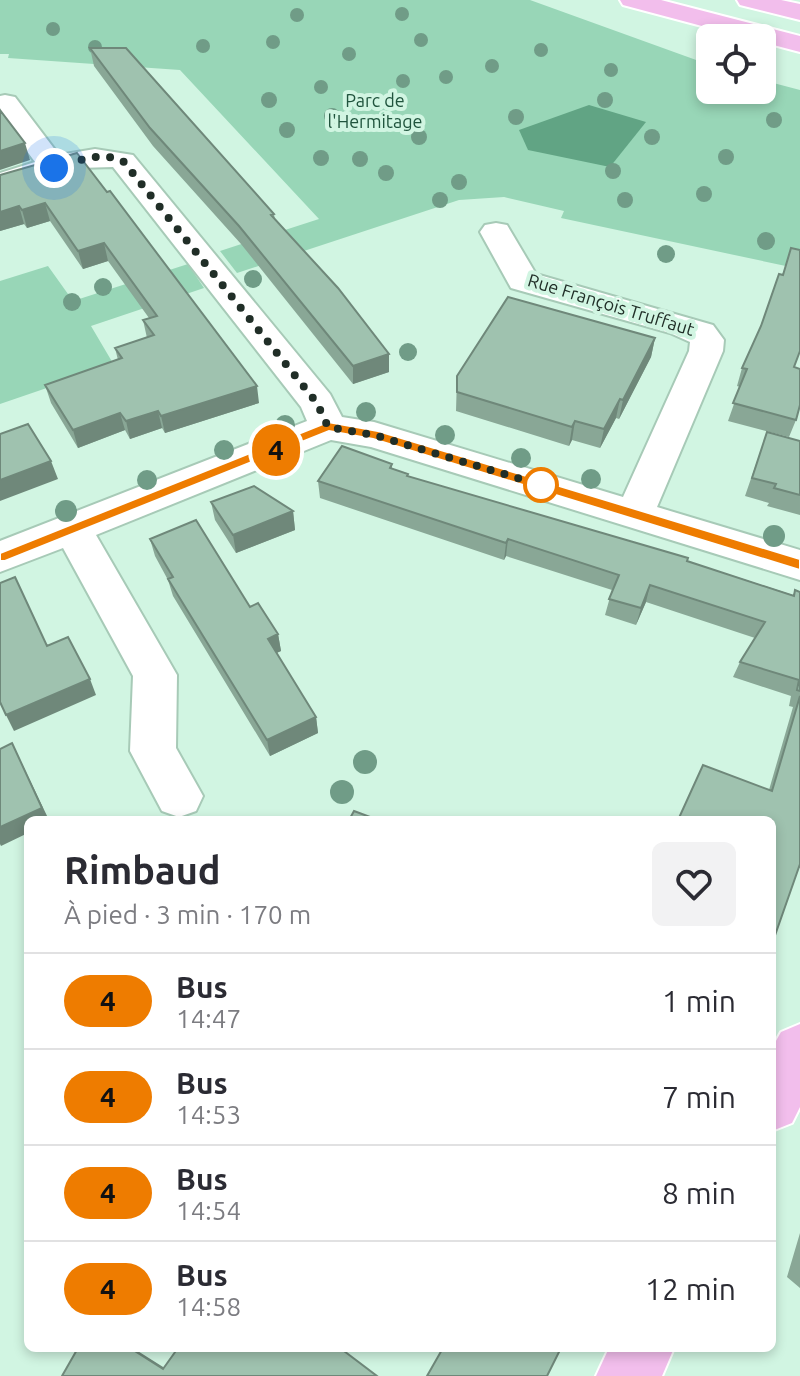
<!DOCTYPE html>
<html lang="fr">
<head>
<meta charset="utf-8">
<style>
	body { margin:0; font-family:Ubuntu,sans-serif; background:#f2f2f3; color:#2b2b33; height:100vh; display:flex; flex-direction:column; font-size:30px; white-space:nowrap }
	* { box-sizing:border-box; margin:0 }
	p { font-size:26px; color:#7c7c81 }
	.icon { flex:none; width:44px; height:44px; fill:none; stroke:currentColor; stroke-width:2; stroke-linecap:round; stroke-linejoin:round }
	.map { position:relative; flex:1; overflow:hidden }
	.drawer { position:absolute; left:24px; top:816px; width:752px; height:536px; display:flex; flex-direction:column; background:#fff; border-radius:12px; box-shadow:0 4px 12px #0003 }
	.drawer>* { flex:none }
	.badge { padding:0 16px; border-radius:26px; font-size:28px; line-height:52px }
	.fabs { position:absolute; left:696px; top:24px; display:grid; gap:16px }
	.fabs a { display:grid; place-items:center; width:80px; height:80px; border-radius:12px; background:#fff; box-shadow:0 4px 12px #0003; font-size:40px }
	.you { position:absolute; width:40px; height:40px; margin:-20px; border:6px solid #fff; border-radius:50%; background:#1a73e8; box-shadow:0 0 0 12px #1a73e833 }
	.map>.badge { position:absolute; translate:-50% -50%; box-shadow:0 0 0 4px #fff }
	.round { display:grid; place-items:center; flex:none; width:84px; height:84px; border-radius:12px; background:#f2f2f3 }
	.summary { display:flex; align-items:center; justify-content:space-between; height:136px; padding:0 40px }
	h1 { font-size:38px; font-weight:700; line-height:60px }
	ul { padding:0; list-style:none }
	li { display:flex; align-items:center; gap:24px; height:96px; padding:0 40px; border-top:2px solid #e1e1e2 }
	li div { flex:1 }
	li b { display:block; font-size:30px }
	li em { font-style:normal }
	li .badge { min-width:88px; font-weight:700; text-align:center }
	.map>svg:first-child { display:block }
	.green { fill:#98d6b7 }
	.water { fill:#61a484 }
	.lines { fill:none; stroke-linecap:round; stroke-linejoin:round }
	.minor-casing { stroke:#a7cab7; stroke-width:4 }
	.major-casing { stroke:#fff; stroke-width:4 }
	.minor { fill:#fff; fill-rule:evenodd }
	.major { fill:#f2beec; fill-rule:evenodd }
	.tree { fill:#709c87 }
	.wall { fill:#89a796 }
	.shaded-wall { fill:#6f887a }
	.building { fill:#9fc2af; stroke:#6f887a; stroke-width:2 }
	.line { fill:#ee7c00; stroke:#fff; stroke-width:2 }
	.walk { stroke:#202e27; stroke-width:8; stroke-dasharray:0 14.4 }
	.stop-dot { fill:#fff; stroke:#ee7c00; stroke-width:4 }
	.labels { text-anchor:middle; stroke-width:8; stroke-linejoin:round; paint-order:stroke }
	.far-park-label { font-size:18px; fill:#20543d; stroke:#d1f5e2 }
	.far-street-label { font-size:18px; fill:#202e27; stroke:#d1f5e2 }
</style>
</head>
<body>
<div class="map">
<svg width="800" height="1376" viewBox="0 0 800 1376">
	<rect width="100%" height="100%" fill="#d1f5e2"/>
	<path class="green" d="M0,0H530L710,65V90H762V80L800,90V269L561,218L564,211L504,197L459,200L237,273L220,251L319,219L180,70L8,58L9,54H0Z
		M188,264L204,288L91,326L114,365L0,404V281L48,266L73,301Z"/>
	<path class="water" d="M589,105L646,122L610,167L528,150L519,130Z"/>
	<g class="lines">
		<defs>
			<path id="minor" d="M5,95L15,97L59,155L95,149L133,155L330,394L342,417L374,422L623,497L689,351L690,342L670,333L511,288L480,232L485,225L496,223L507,225L536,274L713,325L724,340L723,351L657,507L800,550V580L371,447L331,440L96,535L177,675L176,748L203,796L196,811L179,817L162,811L130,751L133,676L63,548L0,572V541L307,421L301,407L113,167L79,168L0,192V173L35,162L0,115V96Z"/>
			<path id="major" d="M620,0H661L800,36V52L762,42V38H747L623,5Z
				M737,0H781L800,4V20L740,5Z
				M800,1024V1107L792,1123L772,1131V1048L781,1032Z
				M609,1348H674L662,1376H596Z"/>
		</defs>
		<use href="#minor" class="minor-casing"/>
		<use href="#major" class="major-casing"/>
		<use href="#minor" class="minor"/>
		<use href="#major" class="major"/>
	</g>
	<g class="tree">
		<circle cx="402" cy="14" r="7"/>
		<circle cx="297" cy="15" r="7"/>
		<circle cx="53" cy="29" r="7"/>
		<circle cx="421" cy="40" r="7"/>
		<circle cx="273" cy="42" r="7"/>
		<circle cx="203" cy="46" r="7"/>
		<circle cx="95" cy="47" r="7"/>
		<circle cx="541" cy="50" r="7"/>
		<circle cx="349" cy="54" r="7"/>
		<circle cx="492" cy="66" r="7"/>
		<circle cx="611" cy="70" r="7"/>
		<circle cx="446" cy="77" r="7"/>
		<circle cx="403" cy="81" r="7"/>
		<circle cx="321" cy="87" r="7"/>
		<circle cx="269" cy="100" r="8"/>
		<circle cx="605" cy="100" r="8"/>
		<circle cx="332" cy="116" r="8"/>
		<circle cx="516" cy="117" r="8"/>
		<circle cx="774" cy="120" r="8"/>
		<circle cx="287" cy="130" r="8"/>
		<circle cx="419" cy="137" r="8"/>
		<circle cx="652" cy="137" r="8"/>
		<circle cx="726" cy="157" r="8"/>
		<circle cx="321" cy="158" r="8"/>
		<circle cx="360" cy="159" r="8"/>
		<circle cx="613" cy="171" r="8"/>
		<circle cx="386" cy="173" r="8"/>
		<circle cx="459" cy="182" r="8"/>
		<circle cx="704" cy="194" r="8"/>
		<circle cx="440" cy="200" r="8"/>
		<circle cx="625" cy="200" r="8"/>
		<circle cx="766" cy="241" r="9"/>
		<circle cx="666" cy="254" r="9"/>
		<circle cx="253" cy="279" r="9"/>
		<circle cx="103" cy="287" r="9"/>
		<circle cx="72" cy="302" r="9"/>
		<circle cx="408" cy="352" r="9"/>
		<circle cx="366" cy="412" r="10"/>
		<circle cx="285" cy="425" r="10"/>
		<circle cx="445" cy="435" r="10"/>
		<circle cx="224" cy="450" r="10"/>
		<circle cx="521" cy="458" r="10"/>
		<circle cx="591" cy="479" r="10"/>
		<circle cx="147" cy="480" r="10"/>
		<circle cx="66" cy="511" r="11"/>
		<circle cx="774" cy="536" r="11"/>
		<circle cx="365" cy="762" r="12"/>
		<circle cx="342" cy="792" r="12"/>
	</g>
	<path class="wall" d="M90,48L274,214L275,220L389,354V372L353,384L241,244L153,146L94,66Z
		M77,153L259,403L165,433L162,428L130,439L125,430L78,448L51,403L45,385L118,360L115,348L147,338L143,320L149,318L108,261L83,269L50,221L27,228L24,224L0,231V175Z
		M761,326L794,367L796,420L789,437L728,421L740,387L737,386L742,368Z
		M655,338L651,357L619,419L616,418L600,448L572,440L569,446L456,411L457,376Z
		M767,432L800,441V515L767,506L769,503L745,496Z
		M392,464V469L408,474V477L687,561L793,595L795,590L800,592V868H799L769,790L793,707L789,706L791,696L733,677L740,662L755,638L646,602L636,625L605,615L612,590L506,556L504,560L320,498L318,481Z
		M211,502L293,511L295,530L236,553L215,520Z
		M150,539L250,607L278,634L281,651L276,653L316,717L318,733L270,756L173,596L168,580L155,556Z
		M800,1233V1288L787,1277Z"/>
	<path class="shaded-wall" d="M25,143L30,160L0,170V151Z
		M45,203L50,221L27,228L22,210Z
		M19,206L24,224L0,231V212Z
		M104,243L108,261L83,269L78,251Z
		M655,338L651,357L619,419L623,400Z
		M389,354V372L353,384V366Z
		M257,386L259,403L165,433L161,416Z
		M620,399L616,418L600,448L604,429Z
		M158,411L162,428L130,439L126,421Z
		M120,413L125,430L78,448L73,430Z
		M575,421L572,440L569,446L572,427Z
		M51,461L58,479L0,501V480Z
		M293,511L295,530L236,553L233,535Z
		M508,539L506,556L504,560L506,543Z
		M650,585L646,602L636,625L641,608Z
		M278,634L281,651L270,656L268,639Z
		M90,679L96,695L14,731L6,715Z
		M316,717L318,733L270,756L267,740Z
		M12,743L49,820H28V833L1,846L0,844V827Z
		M130,1348H133L171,1372L163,1369Z"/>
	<path class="building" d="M90,48H126L274,214L271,215L338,288L389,354L353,366L239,226L150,128Z
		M0,110L25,143L0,151Z
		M77,153L107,192L110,191L257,386L161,416L158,411L126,421L120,413L73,430L45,385L122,358L115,348L154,335L143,320L157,316L104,243L78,251L45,203L22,210L19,206L0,212V175Z
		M791,248L800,250V351L794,367L800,369V405L796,420L733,403L747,369L742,368L761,326L779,274L783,275Z
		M508,297L655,338L623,400L620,399L604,429L575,421L572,427L457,392V376Z
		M28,424L51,461L0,480V434Z
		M767,432L800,441V495L774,488L776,484L752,478Z
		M342,446L392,464L390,468L408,474L407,476L688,558L687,561L794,596L795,590L800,592V691L797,690L799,680L740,662L765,622L650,585L641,608L609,599L619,575L508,539L506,543L318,481Z
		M254,486L293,511L233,535L211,502Z
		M196,520L250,607L258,603L278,634L268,639L316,717L267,740L168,579L173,577L150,539Z
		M15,577L47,646L68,637L90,679L6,715L0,702V583Z
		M800,696V864L772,944V820H678L703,765L772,791Z
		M12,743L42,808L0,827V749Z
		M354,811L378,820H349Z
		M78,1348H130L163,1369L178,1348H340L377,1376H62Z
		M443,1348H561L547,1376H427Z"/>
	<path class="line" d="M328,422L378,431L800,559V570L373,439L329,431L5,561H0V553Z"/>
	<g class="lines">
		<path class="walk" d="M54,168C77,161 100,151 123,161L317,403L328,427L374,435L541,485"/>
	</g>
	<circle class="stop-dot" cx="541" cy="485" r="16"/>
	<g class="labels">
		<g class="far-park-label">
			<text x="375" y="107">Parc de<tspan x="375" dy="21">l'Hermitage</tspan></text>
		</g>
		<g class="far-street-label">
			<text transform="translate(611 305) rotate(17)" y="6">Rue François Truffaut</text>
		</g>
	</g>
</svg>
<div class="fabs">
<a><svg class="icon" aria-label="locate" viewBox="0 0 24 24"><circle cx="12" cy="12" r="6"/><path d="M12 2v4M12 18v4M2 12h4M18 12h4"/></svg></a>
</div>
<div class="you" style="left:54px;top:168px"></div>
<b class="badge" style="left:276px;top:450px;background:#ee7c00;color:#111">4</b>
<section class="drawer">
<div class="summary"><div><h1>Rimbaud</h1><p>À pied · 3 min · 170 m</p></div><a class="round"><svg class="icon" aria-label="heart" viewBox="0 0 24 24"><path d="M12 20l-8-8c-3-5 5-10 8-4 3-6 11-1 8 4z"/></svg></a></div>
<ul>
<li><span class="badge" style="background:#ee7c00;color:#111">4</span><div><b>Bus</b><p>14:47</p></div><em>1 min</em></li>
<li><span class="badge" style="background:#ee7c00;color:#111">4</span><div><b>Bus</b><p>14:53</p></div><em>7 min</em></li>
<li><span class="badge" style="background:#ee7c00;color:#111">4</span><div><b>Bus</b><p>14:54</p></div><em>8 min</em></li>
<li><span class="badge" style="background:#ee7c00;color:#111">4</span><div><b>Bus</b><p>14:58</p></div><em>12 min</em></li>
</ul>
</section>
</div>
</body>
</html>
